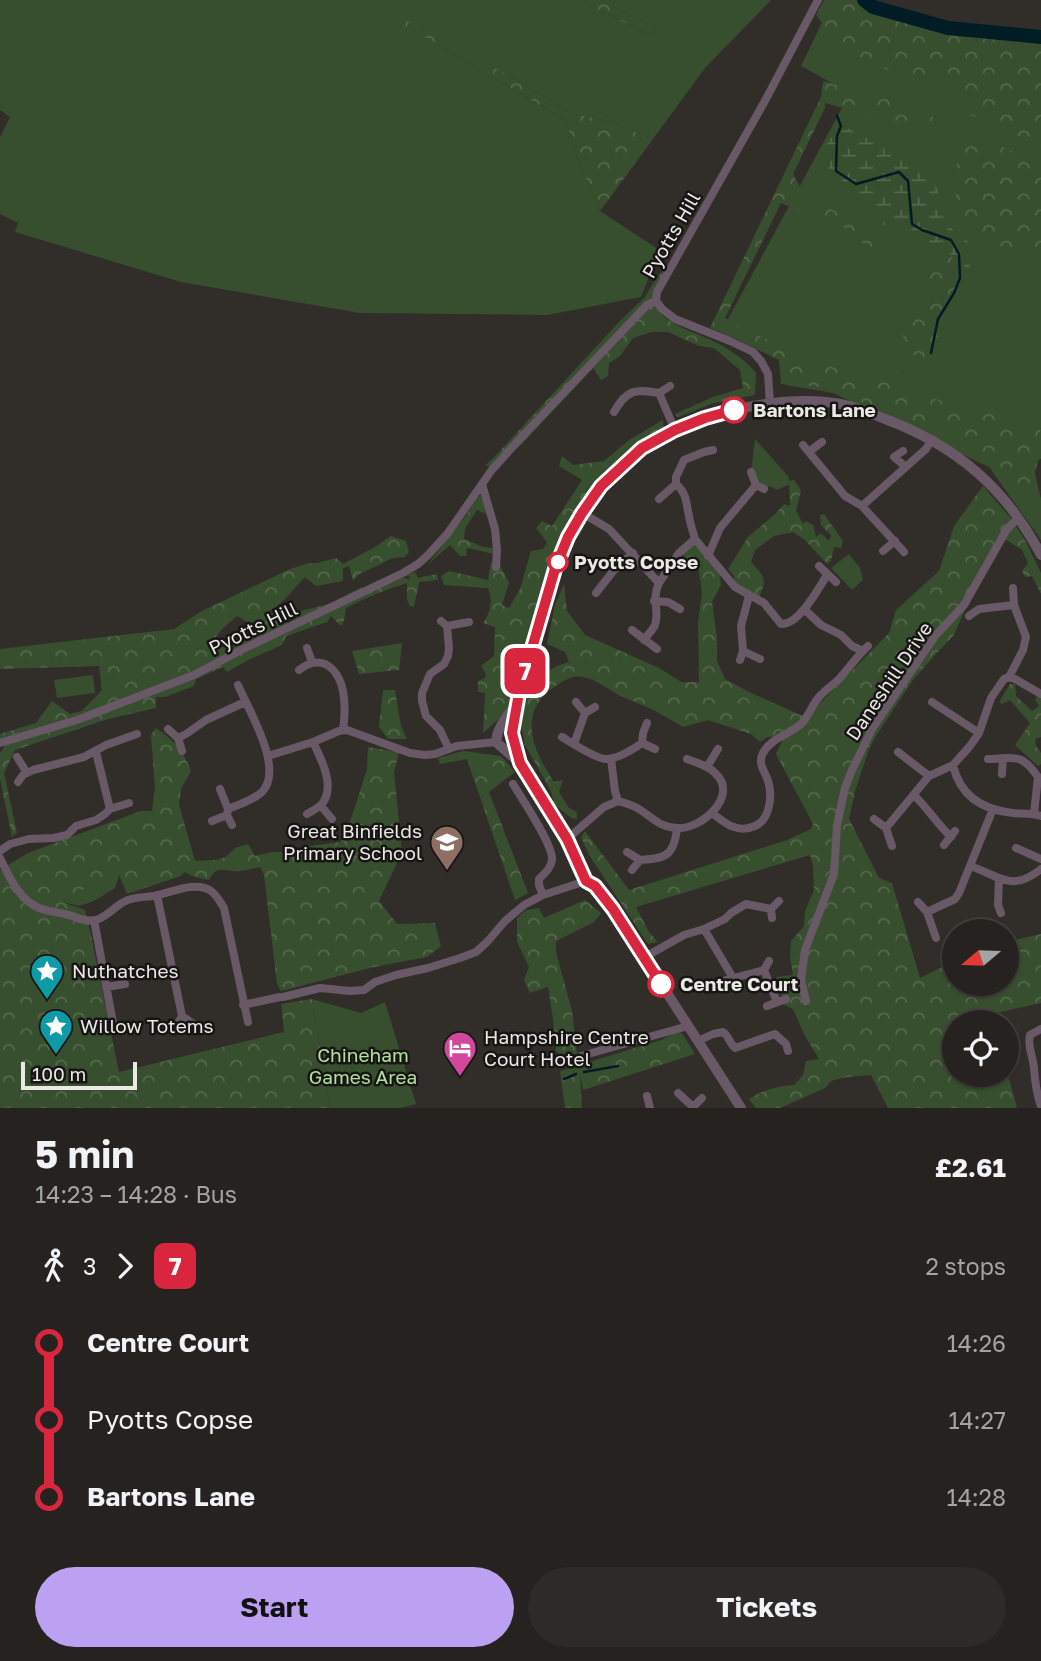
<!DOCTYPE html>
<html lang="en">
<head>
<meta charset="utf-8">
<style>
	body { margin:0; font-family:"Golos Text",sans-serif; background:#2d2a28; color:#f1f3f6; height:100vh; display:flex; flex-direction:column; font-size:26px; white-space:nowrap }
	* { box-sizing:border-box; margin:0 }
	p { font-size:23px; color:#a3a4a4 }
	.icon { flex:none; width:38px; height:38px; fill:none; stroke:currentColor; stroke-width:2; stroke-linecap:round; stroke-linejoin:round }
	.map { position:relative; height:1108px; overflow:hidden }
	.sheet { display:flex; flex-direction:column; background:#25221f; flex:1 }
	.sheet>* { flex:none }
	.badge { padding:0 14px; border-radius:10px; font-size:24px; line-height:46px }
	.needle { width:46px; rotate:251deg }
	.fabs { position:absolute; left:942px; top:919px; display:grid; gap:14px }
	.fabs a { display:grid; place-items:center; width:77px; height:77px; border-radius:50%; background:#25221f; box-shadow:0 2px 5px #0004,0 0 0 2px #423f3d; font-size:35px }
	.scale { position:absolute; left:21px; bottom:18px; width:116px; box-sizing:border-box; padding-left:7px; border:4px solid #ebe8e5; border-top:0; font-size:19px; line-height:24px; white-space:nowrap; color:#ebe8e5; -webkit-text-stroke:5px #171614; paint-order:stroke }
	.map>.badge { position:absolute; translate:-50% -50%; box-shadow:0 0 0 4px #fff }
	.legs { display:flex; align-items:center; gap:10px; height:77px; padding:0 35px; font-size:23px }
	.legs p { margin-inline-start:auto }
	.head { display:flex; align-items:center; justify-content:space-between; height:119px; padding:0 35px }
	h1 { font-size:38px; font-weight:700; line-height:52px }
	.primary-button { display:flex; gap:14px; margin-top:auto; padding:14px 35px }
	.primary-button a { flex:1; height:80px; border-radius:42px; background:#bca0f2; color:#111; font-size:28px; font-weight:700; line-height:80px; text-align:center }
	.primary-button a+a { background:#2d2a28; color:#f1f3f6 }
	ul { padding:0 35px; list-style:none }
	li { display:flex; align-items:center; gap:24px; height:77px; font-size:26px }
	li i { display:grid; place-items:center; width:10px; height:100%; margin:0 9px; background:currentColor }
	li i::after { content:''; width:18px; height:18px; margin:-9px; border:5px solid; border-radius:50%; background:#25221f }
	li p { margin-inline-start:auto }
	li:first-child i { background:linear-gradient(#0000 50%,currentColor 0) }
	li:last-child i { background:linear-gradient(currentColor 50%,#0000 0) }
	.map>svg:first-child { display:block }
	.green { fill:#384f2f }
	.forest { fill:url(#forest-crowns); fill-rule:evenodd }
	.wetland { fill:url(#wetland-marsh) }
	.lines { fill:none; stroke-linecap:round; stroke-linejoin:round }
	.stream { stroke:#001c24; stroke-width:2.5 }
	.river { stroke:#001c24; stroke-width:14 }
	.minor { stroke:#695967; stroke-width:8 }
	.tertiary { stroke:#695967; stroke-width:10 }
	.line-1-casing { stroke:#fff; stroke-width:16 }
	.line-1 { stroke:#d7263d; stroke-width:10 }
	.stop-1-dot { fill:#fff; stroke:#d7263d; stroke-width:3.5 }
	.labels { text-anchor:middle; stroke-width:5; stroke-linejoin:round; paint-order:stroke }
	.street-label { font-size:19px; fill:#ebe8e5; stroke:#171614 }
	.stop-label { font-size:19px; font-weight:bold; fill:#ebe8e5; stroke:#171614; text-anchor:start }
	.poi-label { font-size:19px; fill:#ebe8e5; stroke:#171614; text-anchor:start }
	.park-label { font-size:19px; fill:#b3e0a1; stroke:#171614 }
</style>
</head>
<body>
<div class="map">
<svg width="1041" height="1108" viewBox="0 0 1041 1108">
	<defs>
		<pattern id="forest-crowns" width="20" height="18" patternUnits="userSpaceOnUse" patternTransform="scale(1.75)"><rect width="20" height="18" fill="#384f2f"/><path d="M2 6a3 3 0 1 1 6 0M12 15a3 3 0 1 1 6 0" fill="none" stroke="#55684d"/></pattern>
		<pattern id="wetland-marsh" width="20" height="14" patternUnits="userSpaceOnUse" patternTransform="scale(1.75)"><rect width="20" height="14" fill="#384f2f"/><path d="M1 5h8M5 5V1M11 12h8M15 12V8" fill="none" stroke="#55684d"/></pattern>
	</defs>
	<rect width="100%" height="100%" fill="#312d29"/>
	<path class="green" d="M0,0H579L652,36L655,28L600,0H771L705,68L653,139L607,121L570,113L505,73L367,4L435,43L565,120L578,160L600,211L664,253L655,262L641,297L547,315L360,313L181,282L15,232L18,223L0,214V137L10,117L0,110Z
		M833,0L865,15L955,40L1041,48V459L1035,461L1033,465L1041,499V540L989,467L833,393L786,385L779,346L727,321L850,93L801,66Z
		M755,439L788,476L790,484L777,490C772,487 769,485 764,489L751,472Z
		M849,554L860,568L863,580L852,590L831,568Z
		M93,675L95,693L57,698L54,680Z
		M118,869L119,876L115,888L94,901L79,906L62,902Z
		M312,999L361,1013L385,1002L416,1104L401,1108H330Z"/>
	<path class="forest" d="M367,0H371V2L505,73L570,113L607,121L653,139L600,211L578,160L565,120L435,43L366,5L370,2Z
		M579,0H600L655,28L652,36Z
		M824,0H859L872,11L948,32L1041,43V146L964,112L955,82L905,78L841,48L816,15Z
		M823,81L918,107L940,122L914,128L825,103V108L793,174L807,200L860,221L875,230L883,245L879,250L863,244L857,233L781,203L725,318L779,346L837,369L885,377L903,370L910,378L907,392L1040,426L1041,449L1029,496L1017,493L989,458L955,435L870,406L828,387L781,384L779,360L732,337L710,328L821,97Z
		M966,130L1041,165V258L960,234L956,208L957,163L964,153Z
		M938,246L952,253L958,274L956,292L951,306L939,321L936,362C914,363 908,350 901,331L907,318L933,289L925,275L928,253Z
		M663,270L667,272L653,303C664,326 697,332 717,343C731,350 746,361 756,373L755,395L714,403L678,417L675,414L713,397L743,388L740,370L714,348L699,346L668,332H651L633,338L620,356L609,363L608,376L601,380L593,368L522,444L492,468L486,465L499,452L619,322L645,297L655,280Z
		M663,420L664,432L635,448L604,472L570,522L558,549L543,594L512,704L498,720L483,733L485,693L478,692V681L485,678L486,674L481,666L494,656L495,627L483,623C491,611 493,602 488,588L444,585L441,576L449,571L488,580L491,562L500,565L509,583L502,605L509,608L520,589L531,551L543,549L547,542L536,528L542,521L552,526L582,480L559,466L562,456L573,465L604,461L629,440Z
		M794,480L801,490L796,511L803,524L806,521L813,525L816,537L821,533L829,541L831,535L821,525L820,515L824,514L843,541L841,548L834,547L831,561L827,564L805,540L793,532L774,536L755,550L751,562C768,580 766,580 757,602L735,584L734,576L728,569L748,537L774,515L784,504L790,506L789,481Z
		M983,486L1010,517L1025,540L1041,573V594L1032,576L1025,577L1022,571L1028,563L1022,550L1005,539L967,605L954,635L934,656L913,680L876,736L869,749L855,791L849,819L879,878L892,883L920,978L954,961V984H1006V942L1041,934V1003L987,1015L989,1022H954V1074H1006V1068L1017,1108H888L871,1075L847,1077L831,1081L825,1088L780,1108H756L749,1099C763,1090 778,1086 794,1085L803,1075L806,1061L819,1059L805,1036L793,1009L784,1005L776,977L793,975L790,956L791,941L804,926L805,911L814,890L813,865L810,855L636,907L649,932L658,942L648,944L589,855L581,837L585,831L629,890L787,840L811,829L813,824L776,754L784,737H768L760,742L751,734L708,720L683,727C674,722 665,716 655,711C644,705 632,701 620,696C608,689 596,679 582,677C573,675 565,680 557,685C516,711 532,749 554,782L563,780L559,792L569,808L577,812V819L571,818L554,804L551,791L525,745L521,724L525,698L536,679L557,666L569,662L565,652L547,644L555,605L564,584L567,611L585,635L659,668L681,682H699L698,623L702,593L699,571L683,556L686,546L694,543L720,575L721,585L712,602L717,638V661L725,679L747,691L800,715L811,716L820,703L889,633L896,610L939,571L954,526Z
		M484,493L487,514L477,510L465,528L464,539L483,547L495,548L494,554L467,548L466,556H460L450,545L427,565L465,517L478,497Z
		M391,536L406,541L409,552L405,557C385,558 388,562 372,568C362,573 360,572 353,581L349,566L343,568V581L316,586L305,577C294,588 281,606 269,611L275,616L289,623L296,618L301,611L329,604L362,587L365,594L402,578L410,579L408,575L415,572L418,578L437,574L438,580L419,582L414,607L410,606L407,600V583C386,589 366,598 346,608L344,621L341,626L331,616L327,622L286,636L282,645L250,659L227,672L223,667L196,679L194,686L165,697H156V708L108,719L15,750L4,773L17,833L12,837L0,779V753L6,744L0,740V734L36,723L52,701L70,714L82,711L102,690L99,666L0,669V649L174,629L202,611L290,569L309,563H317L336,558L343,564L373,548ZM237,616L247,622L250,629H265L233,648L236,642L229,638L223,647L210,645L221,630Z
		M402,643L399,670L359,674L352,651Z
		M1010,684H1015L1016,696L1032,711L1039,706L1035,700L1037,696L1041,697V737L1035,739L1036,746L1041,753V764L1038,766L1015,745L1030,723L1010,700L1002,704L999,702Z
		M383,690H395L401,726L407,739H388L379,727Z
		M156,728C175,741 183,750 191,771L181,789L179,804L195,861L215,860L226,857L235,848L248,844L255,856L272,852H293L310,846L341,842L352,816L367,769L368,747L399,752L394,772L402,852L379,901L397,924L435,923L441,946L427,957L374,967L281,991L277,984L264,875L260,867C252,868 243,872 235,871C222,871 217,865 209,880L192,876L185,872L181,876L127,894L117,870L62,902L85,910L91,935L119,1072L284,1032L281,1004L312,999L330,1108H0V870L28,853L141,811H152L155,788L151,735Z
		M463,751L501,756L515,772L489,792L528,893L515,900L467,759L440,764L438,758Z
		M585,900L601,913L594,922L556,941V952L572,1011L577,1054L562,1058L556,1051L553,1019L548,987L530,993L524,980L529,967L517,942V918L526,910L539,908L544,918Z
		M677,1032L682,1033L695,1054L583,1090L580,1074L582,1108H565L560,1071L661,1040Z"/>
	<path class="wetland" d="M843,126L904,157L932,176L952,229L969,243L970,266L962,282L948,247H926L914,233L883,225L876,213L862,208L852,193L836,183L829,169L827,142Z"/>
	<g class="lines">
		<path class="stream" d="M837,116L841,126L837,136L836,171L856,184L899,172L908,181L912,224L922,230L951,240L959,254L960,278L954,293L938,319L931,353
			M584,1072L618,1066
			M564,1079L576,1074"/>
		<path class="river" d="M864,0L873,7L948,28L1041,37"/>
		<path class="minor" d="M656,301L657,292L766,99L818,0
			M656,301L662,309L675,319L730,341L753,352L761,361L768,374L770,404
			M659,393L670,386
			M614,412C627,389 635,389 659,393L675,430
			M803,445L845,496L862,506L904,552
			M810,451L822,442
			M903,451L894,457L906,467
			M751,472L756,485L764,489
			M482,484L495,529L497,550L496,567
			M659,499L676,484
			M862,506L926,449L932,439
			M582,513L609,529L659,583L679,553L695,539L735,587L764,603L781,624C799,625 818,589 827,575
			M695,539C693,531 690,524 689,516C686,503 687,493 676,484V477L684,460L704,452L713,450
			M883,551L895,541
			M708,556L720,528L756,485
			M819,566L836,582
			M596,593L614,570L633,553
			M654,601L668,602L680,609
			M804,609L821,625L841,635L852,646L863,651
			M969,616L979,609L1014,605
			M441,621L447,626L449,648L448,656L444,664L430,674L422,693V701L426,716L440,730L449,749
			M447,626L469,622
			M632,630L657,649
			M644,640C647,635 653,630 655,625C660,612 651,599 659,583
			M307,648L312,662
			M743,651L760,659
			M740,660L743,651L741,626L749,596
			M299,670C307,664 315,660 325,664C347,675 346,709 343,730
			M1009,677L1023,650L1026,637L1014,605L1013,588
			M1041,694L1015,679L1009,677L1004,679L991,698L979,733L970,746L953,765C960,796 983,810 1013,813C1023,814 1032,813 1041,816
			M576,702L585,713L595,707
			M932,702L979,733
			M647,723L643,733L642,743L655,749
			M168,729L178,738L182,751
			M562,737C572,743 596,759 606,759C618,759 632,750 642,743
			M178,738L186,734L206,720L245,702
			M0,743L77,720L194,675L245,648L403,573L418,564L428,555L448,533L491,471L516,443L647,305L656,301
			M574,744L585,713
			M96,752L110,809
			M898,752L929,776
			M268,756L313,742L339,731L347,730L410,753L425,755L435,754L457,746L496,742
			M17,757L27,773
			M611,759L615,791L618,801C625,803 633,805 639,809C653,818 659,827 677,828C701,830 739,796 716,774C709,766 697,763 687,759
			M988,759C1014,758 1022,753 1038,777L1041,778
			M707,767L718,749
			M1002,774L1003,758
			M18,782L23,775L33,770L84,757L106,745L137,734
			M513,784C522,799 554,846 552,860C551,868 545,873 539,879V885L543,895
			M220,789L228,809L227,815L232,825
			M914,795C927,808 937,823 951,837
			M321,806L332,819
			M228,809C239,805 253,800 262,792C285,769 248,709 238,685
			M712,813C725,823 737,834 755,826C771,819 773,793 767,778C763,769 758,762 763,753C771,738 790,734 801,724C809,716 812,705 819,697C825,690 833,685 839,679C849,668 857,656 868,646
			M307,814C312,811 318,808 322,804C336,786 321,759 313,742
			M1034,814L1038,777
			M874,819L886,828L892,846
			M212,821L227,815
			M886,828L929,776L953,765
			M567,839L604,807L618,801
			M944,845L955,831
			M1016,848L1041,859
			M0,851L10,844L29,839L53,838L67,835L76,826L96,820L105,814L110,809L129,803
			M627,852L640,860L632,870
			M0,858C9,876 19,900 39,908C47,911 56,912 65,914C75,916 85,923 96,920C109,916 116,904 128,900C136,897 145,897 154,896C170,893 196,880 211,891C217,895 220,902 224,908L248,1022
			M640,860C665,858 674,857 677,828
			M970,866C1000,876 1011,893 1041,869
			M999,879L998,905L1001,913
			M157,895L182,1016
			M918,902L927,912L936,938
			M927,912L955,899L959,893L993,809
			M772,918L771,909L779,901
			M94,920L114,1028
			M704,929L733,978
			M643,958L684,935L704,929L725,919L731,913L746,904L771,909
			M764,970L777,1002
			M106,987L125,984
			M717,988L726,980L764,970L769,961
			M283,997L320,988L350,991L364,990L375,982L396,975L428,968L460,958L476,952L488,941L505,921L524,905L543,895L586,881
			M806,1001L801,980L805,950L834,874L837,825L845,788L852,770L872,729L935,636L964,605L1007,529L1018,518
			M243,1005L280,997
			M767,1006L786,999
			M1041,1029L1030,1035C1027,1046 1033,1056 1034,1068C1035,1082 1036,1093 1041,1106
			M174,1030L182,1016L195,1025
			M698,1041L713,1034L723,1032C729,1036 729,1043 735,1048L775,1034L786,1044L788,1051
			M581,1056L688,1026
			M678,1093L693,1107
			M647,1096L650,1108
			M692,1108L702,1098"/>
		<path class="tertiary" d="M515,705C508,716 494,731 497,743L520,763L567,839L586,881L595,886L613,909L741,1108
			M520,763C517,753 513,743 512,733C512,728 514,722 515,717C519,685 530,655 539,624C556,573 565,527 602,485C634,449 672,427 718,414C759,403 808,396 850,406C862,409 873,414 885,419C955,445 1006,488 1041,555"/>
	</g>
	<g class="lines">
		<defs>
			<path id="line-1" d="M661,984L613,909L595,886L586,881L567,839L520,763L512,733L519,693L555,569L568,537L582,513L601,486L642,448L675,430L705,418L734,410"/>
		</defs>
		<use href="#line-1" class="line-1-casing"/>
		<use href="#line-1" class="line-1"/>
	</g>
	<defs>
		<symbol id="school-pin" viewBox="-11 -11 22 30"><path d="M0 17L-7.5 6A9.5 9.5 0 1 1 7.5 6Z" fill="#8d6e63" stroke="#171614"/><path d="M0-5L7-2L0 1L-7-2ZM-4 1L0 2.5L4 1V4Q0 6-4 4Z" fill="#fff"/></symbol>
		<symbol id="sight-pin" viewBox="-11 -11 22 30"><path d="M0 17L-7.5 6A9.5 9.5 0 1 1 7.5 6Z" fill="#0f9aa8" stroke="#171614"/><path d="M0-6L1.8-2.2L6-1.7L2.9 1.2L3.7 5.4L0 3.3L-3.7 5.4L-2.9 1.2L-6-1.7L-1.8-2.2Z" fill="#fff"/></symbol>
		<symbol id="hotel-pin" viewBox="-11 -11 22 30"><path d="M0 17L-7.5 6A9.5 9.5 0 1 1 7.5 6Z" fill="#d1479c" stroke="#171614"/><path d="M-6-4.5h1.5V1H6V5H4.5V3h-9V5H-6ZM-4 0a1.8 1.8 0 1 1 3.6 0ZM.5 0V-2.5h3Q6-2.5 6 0Z" fill="#fff"/></symbol>
	</defs>
	<g fill-rule="evenodd">
		<use href="#school-pin" x="428" y="823" width="38" height="52"/>
		<use href="#sight-pin" x="28" y="952" width="38" height="52"/>
		<use href="#sight-pin" x="37" y="1007" width="38" height="52"/>
		<use href="#hotel-pin" x="441" y="1029" width="38" height="52"/>
	</g>
	<g class="stop-1-dot">
		<circle cx="734" cy="410" r="12"/>
		<circle cx="558" cy="562" r="9"/>
		<circle cx="661" cy="984" r="12"/>
	</g>
	<g class="labels">
		<g class="street-label">
			<text transform="translate(671 235) rotate(-60)" y="7">Pyotts Hill</text>
			<text transform="translate(253 628) rotate(-26)" y="7">Pyotts Hill</text>
			<text transform="translate(889 681) rotate(-56)" y="7">Daneshill Drive</text>
		</g>
		<g class="stop-label">
			<text x="753" y="417">Bartons Lane</text>
			<text x="574" y="569">Pyotts Copse</text>
			<text x="680" y="991">Centre Court</text>
		</g>
		<g class="poi-label">
			<text x="422" y="838" text-anchor="end">Great Binfields<tspan x="422" dy="22">Primary School</tspan></text>
			<text x="72" y="978">Nuthatches</text>
			<text x="80" y="1033">Willow Totems</text>
			<text x="484" y="1044">Hampshire Centre<tspan x="484" dy="22">Court Hotel</tspan></text>
		</g>
		<g class="park-label">
			<text x="363" y="1062">Chineham<tspan x="363" dy="22">Games Area</tspan></text>
		</g>
	</g>
</svg>
<div class="fabs">
<a><svg class="needle" viewBox="-14 -14 28 28"><path d="M0-13l5 13h-10z" fill="#e53935"/><path d="M0 13l5-13h-10z" fill="#a3a4a4"/></svg></a>
<a><svg class="icon" aria-label="locate" viewBox="0 0 24 24"><circle cx="12" cy="12" r="6"/><path d="M12 2v4M12 18v4M2 12h4M18 12h4"/></svg></a>
</div>
<div class="scale">100 m</div>
<b class="badge" style="left:525px;top:671px;background:#d7263d;color:#fff">7</b>
</div>
<section class="sheet">
<div class="head"><div><h1>5 min</h1><p>14:23 – 14:28 · Bus</p></div><b>£2.61</b></div>
<div class="legs"><svg class="icon" aria-label="walk" viewBox="0 0 24 24"><circle cx="13" cy="4" r="2"/><path d="M13 8l-2 6 4 7M11 14l-3 7M7 12l3-4h3l4 4"/></svg>3<svg class="icon" aria-label="forward" viewBox="0 0 24 24"><path d="M9 5l7 7-7 7"/></svg><b class="badge" style="background:#d7263d;color:#fff">7</b><p>2 stops</p></div>
<ul>
<li><i style="color:#d7263d"></i><b>Centre Court</b><p>14:26</p></li>
<li><i style="color:#d7263d"></i><span>Pyotts Copse</span><p>14:27</p></li>
<li><i style="color:#d7263d"></i><b>Bartons Lane</b><p>14:28</p></li>
</ul>
<div class="primary-button"><a>Start</a><a>Tickets</a></div>
</section>
</body>
</html>
